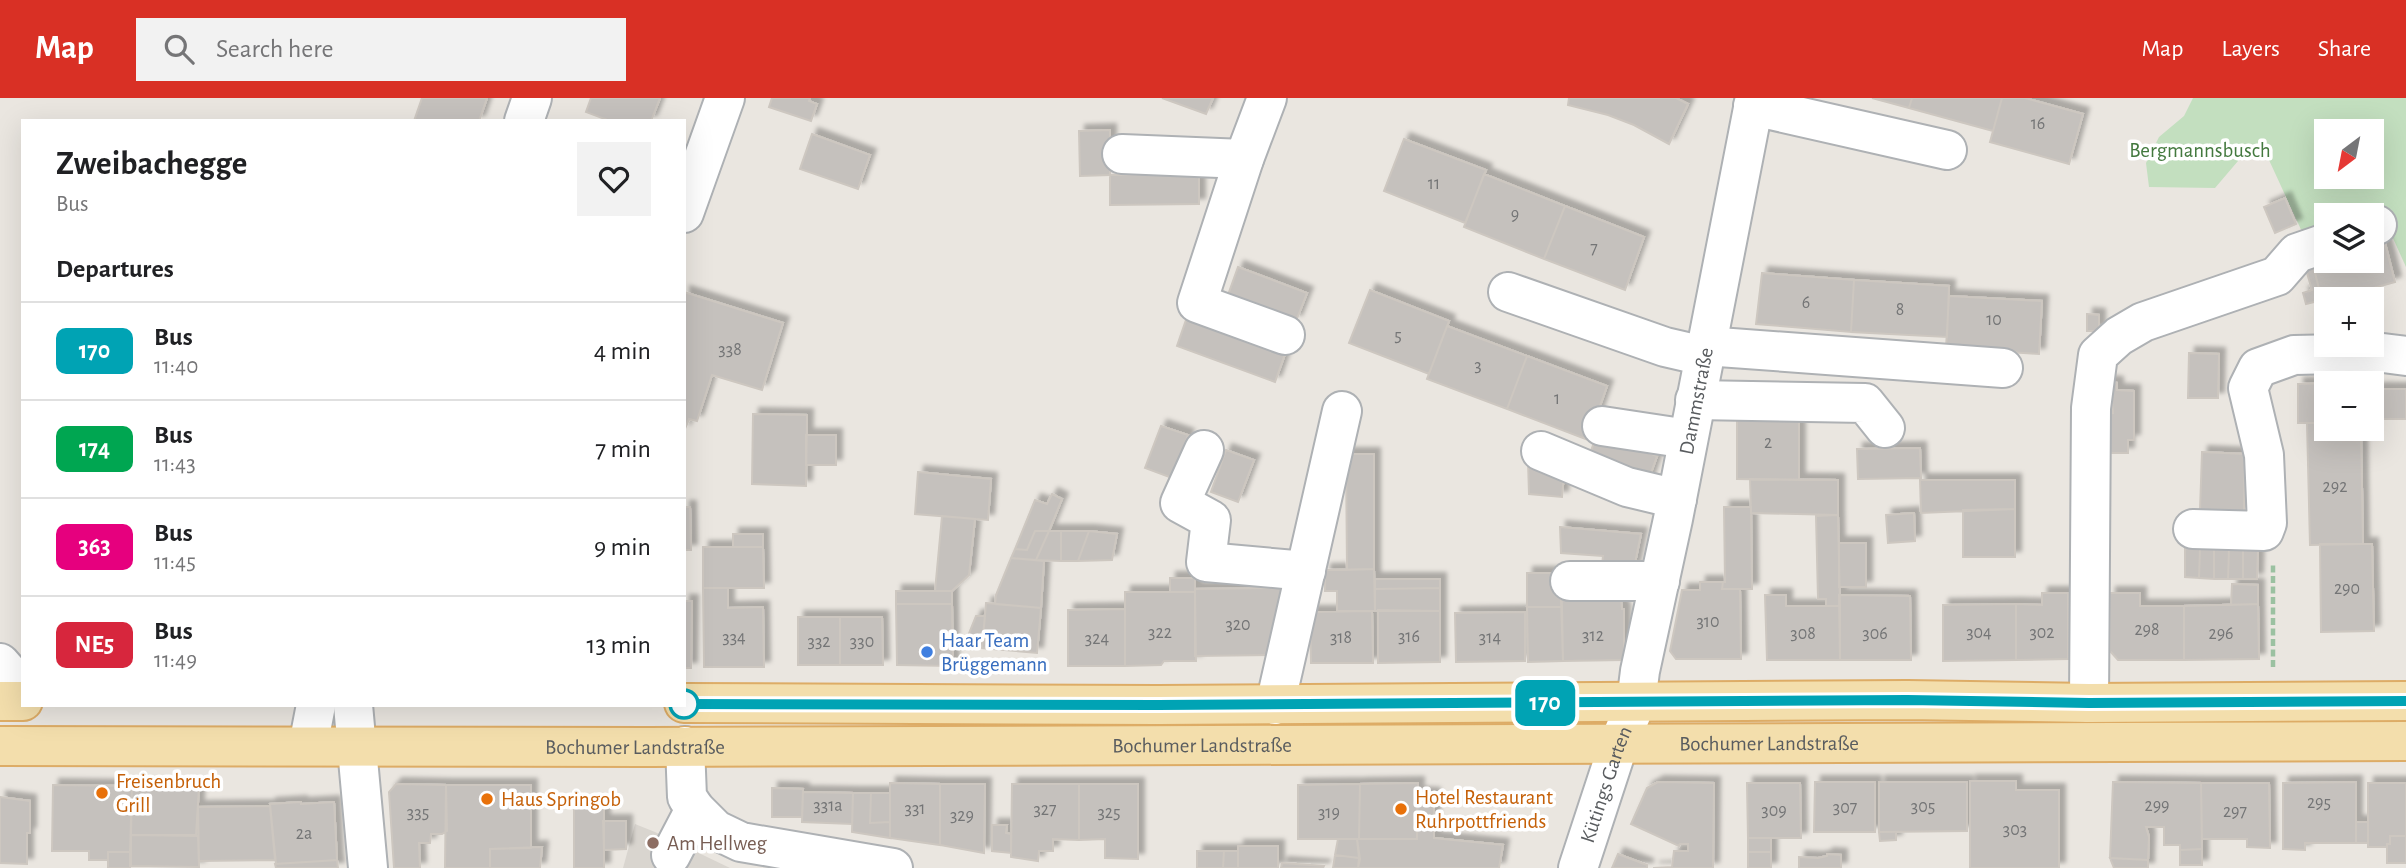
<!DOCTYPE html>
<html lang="en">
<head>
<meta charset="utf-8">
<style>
	body { margin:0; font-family:"Alegreya Sans",sans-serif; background:#f2f2f2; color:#202124; height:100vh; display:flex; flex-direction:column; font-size:26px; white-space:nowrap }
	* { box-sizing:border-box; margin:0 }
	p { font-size:23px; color:#757577 }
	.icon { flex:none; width:38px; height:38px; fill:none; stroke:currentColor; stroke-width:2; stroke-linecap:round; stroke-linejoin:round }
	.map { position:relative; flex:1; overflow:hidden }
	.panel { position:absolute; left:21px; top:21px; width:665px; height:588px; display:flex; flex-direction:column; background:#fff; border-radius:0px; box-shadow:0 7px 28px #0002 }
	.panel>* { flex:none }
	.badge { padding:0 14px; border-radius:10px; font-size:24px; line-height:46px }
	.needle { width:46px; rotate:212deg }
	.fabs { position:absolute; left:2314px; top:21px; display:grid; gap:14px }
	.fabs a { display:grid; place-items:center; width:70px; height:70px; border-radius:0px; background:#fff; box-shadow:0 7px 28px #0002; font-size:35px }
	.map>.badge { position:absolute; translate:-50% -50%; box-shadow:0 0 0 4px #fff }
	h2 { padding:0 35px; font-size:26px; line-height:63px }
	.round { display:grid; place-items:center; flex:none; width:74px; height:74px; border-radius:0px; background:#f2f2f2 }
	.head { display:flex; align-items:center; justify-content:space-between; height:119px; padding:0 35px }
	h1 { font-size:33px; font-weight:600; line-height:52px }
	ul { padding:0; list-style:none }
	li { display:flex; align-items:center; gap:21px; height:98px; padding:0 35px; border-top:2px solid #e0e0e0 }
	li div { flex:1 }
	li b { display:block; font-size:26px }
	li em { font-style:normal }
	li .badge { min-width:77px; font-weight:700; text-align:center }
	header { display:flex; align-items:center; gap:42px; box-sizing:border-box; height:98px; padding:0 35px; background:#d93025; color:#fff }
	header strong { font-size:33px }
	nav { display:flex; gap:38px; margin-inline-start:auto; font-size:24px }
	.search { width:490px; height:63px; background:#f2f2f2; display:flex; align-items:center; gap:18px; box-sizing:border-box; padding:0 24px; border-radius:0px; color:#757577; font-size:26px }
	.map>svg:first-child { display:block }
	.education { fill:#d9d5cf }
	.green { fill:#c3dfbf; fill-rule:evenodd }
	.building { fill:#c5c1bd; stroke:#cdc7c0; stroke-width:2; filter:url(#shadow) }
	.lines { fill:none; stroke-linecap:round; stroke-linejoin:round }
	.minor-casing { stroke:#aeb1b4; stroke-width:42 }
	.major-casing { stroke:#ddac66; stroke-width:42 }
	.path { stroke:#9bc1a1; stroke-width:4.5; stroke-dasharray:7 3.5; stroke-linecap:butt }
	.minor { stroke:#fff; stroke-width:38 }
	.major { stroke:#f3deac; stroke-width:38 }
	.line-casing { stroke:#fff; stroke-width:16 }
	.line { stroke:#00a3b4; stroke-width:10 }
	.shop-dot { fill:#3f7fe0; stroke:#fff; stroke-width:2.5 }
	.stop-dot { fill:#fff; stroke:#00a3b4; stroke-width:3.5 }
	.food-dot { fill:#e8710a; stroke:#fff; stroke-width:2.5 }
	.education-dot { fill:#8d6e63; stroke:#fff; stroke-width:2.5 }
	.labels { text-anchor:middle; stroke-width:7; stroke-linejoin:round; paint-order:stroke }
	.number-label { font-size:18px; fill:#747576 }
	.park-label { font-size:21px; fill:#43793e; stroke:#fff }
	.street-label { font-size:21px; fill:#595c5f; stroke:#fff }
	.shop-label { font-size:21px; fill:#366cbe; stroke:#fff; text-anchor:start }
	.food-label { font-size:21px; fill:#c56008; stroke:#fff; text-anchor:start }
	.education-label { font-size:21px; fill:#785e54; stroke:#fff; text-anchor:start }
</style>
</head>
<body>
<header>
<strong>Map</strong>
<div class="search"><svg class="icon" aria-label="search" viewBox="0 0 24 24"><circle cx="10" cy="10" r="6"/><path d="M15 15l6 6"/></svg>Search here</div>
<nav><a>Map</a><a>Layers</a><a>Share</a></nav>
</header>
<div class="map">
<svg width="2406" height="770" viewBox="0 0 2406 770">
	<defs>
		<filter id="shadow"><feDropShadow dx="6" dy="-6" stdDeviation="2" flood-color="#0004"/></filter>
	</defs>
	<rect width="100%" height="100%" fill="#eae6e0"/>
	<path class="education" d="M635,726L655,734L730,770H623Z"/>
	<path class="green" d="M2193,0H2406V169L2383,118L2326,117V132L2304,138L2263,49L2244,56L2215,90L2149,89L2146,65L2159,39L2184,18ZM2326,33H2371V79H2326Z"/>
	<path class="building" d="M422,0H487L479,23H414Z
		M591,0H660L651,23H610L586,14Z
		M772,0H810L809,3L817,6L811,23L769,9Z
		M1162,0H1213L1206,16Z
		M1569,0H1676L1688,6L1669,46L1634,27L1608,17L1568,7Z
		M1872,0H1912L1909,10Z
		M1912,0H2002L1993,33L1909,10Z
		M2002,0H2025L2083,16L2069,66L1990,44Z
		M1110,32V77L1080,78L1079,33Z
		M812,36L870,57L858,91L800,71Z
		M1404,41L1486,72L1465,125L1384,93Z
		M1199,76V106L1110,107V77Z
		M1484,76L1565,108L1544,161L1464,129Z
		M2285,100L2296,126L2275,135L2264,109Z
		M1565,108L1644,139L1625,192L1544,161Z
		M2383,137L2395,184L2344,198L2345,201L2338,200L2322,203L2312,163H2371V140Z
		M2312,163L2322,202L2306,206L2303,195L2312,192L2304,165Z
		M1238,169L1307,195L1296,223L1228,197Z
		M1762,175L1854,182L1851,234L1756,226Z
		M1854,182L1949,188L1947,239L1851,234Z
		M1370,192L1449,223L1429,276L1349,245Z
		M684,194L783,225L762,292L712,277L697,323L689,321L684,333Z
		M1949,198L2042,203L2039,256L1946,250Z
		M2087,216L2099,217V233H2087Z
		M1187,219L1285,256L1275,284L1177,248Z
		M1447,228L1527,258L1507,311L1427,281Z
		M2189,255L2219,256L2218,300H2188Z
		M1527,258L1607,288L1588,342L1507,311Z
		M2106,284L2117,285V292L2134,293V342H2128V355H2105L2103,316L2113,315L2112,303H2105Z
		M2326,285V325H2298V286Z
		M2376,291H2406V321H2375Z
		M1737,307H1799V382L1737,381Z
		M753,316L807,317L806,388L752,386Z
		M2307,325H2326V331H2361L2363,446L2310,447Z
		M1161,328L1188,337L1172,380L1145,370Z
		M1597,336L1657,358L1647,386L1587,364Z
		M806,337H836V367H806Z
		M1920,350L1921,380L1858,381L1857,351Z
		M1226,352L1254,362L1238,404L1211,394Z
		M2202,354L2245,356L2244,415L2200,413Z
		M1346,356H1374V471L1347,472Z
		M1528,363L1564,376L1562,399L1529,396Z
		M918,374L991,381L988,422L915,416Z
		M1750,381L1838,382V417L1751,415Z
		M1920,382H2015V411L1921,415Z
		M1052,396L1062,401L1049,433H1035L1027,452L1015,451L1035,402L1047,406Z
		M684,409H690L691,452H684Z
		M1724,409H1751L1752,491H1722L1723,484H1725Z
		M2015,411V459H1963V412Z
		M1914,415L1915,443L1888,445L1886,417Z
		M1838,417L1840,508H1826V501H1818L1816,418Z
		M942,418L975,421L969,477L952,493H935Z
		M1560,429L1641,436L1634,470L1602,467L1603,458L1561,455Z
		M1035,433H1049L1036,462L1011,460L1015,451L1027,452Z
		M1049,433H1061V463L1036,462Z
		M1061,433H1089L1078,463H1061Z
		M1089,433L1117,436L1112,462L1078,463Z
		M733,436H763V449H733Z
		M1839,445H1866V489H1839Z
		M2320,446H2372L2374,533L2321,534Z
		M703,449H763L764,490H703Z
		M2185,450H2200L2199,480L2185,479Z
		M2200,450L2214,451V481L2199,480Z
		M2214,451H2229L2228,481H2214Z
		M2229,451H2243V481H2228Z
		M2243,451L2258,452L2257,481H2243Z
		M1011,460L1044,463L1041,510L995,506L996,497Z
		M1374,471L1375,513H1337V493H1325V472Z
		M1527,475H1561L1562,509H1527Z
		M1170,480H1195V494H1170Z
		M1375,481H1440V490L1375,491Z
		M1700,484H1723L1722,491H1740L1741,561H1676L1670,553L1682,492H1700Z
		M2232,486L2258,487V506L2231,507Z
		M703,490H728V510L763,509L764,569H704Z
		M1281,490V557L1195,558V491Z
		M1440,490V513H1375V491Z
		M896,493H952V506H896Z
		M1125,494H1195L1196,563H1164L1161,567L1125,568Z
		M2042,495H2068V561L2016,562V506L2042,507Z
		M2110,495H2140V508H2184V562H2118L2110,553Z
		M1765,497H1786V508H1840V562H1767Z
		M1839,497L1910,498L1911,562H1840Z
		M1621,501L1622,511H1624V562L1563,563L1561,502Z
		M684,503H692L691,570H684Z
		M986,505L1041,510L1037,555L982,550Z
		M896,506H952L953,568L897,567Z
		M2016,506V562L1943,563V507Z
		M2258,506L2259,561L2184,562V508Z
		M1527,509H1562L1563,563L1528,564Z
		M1125,511V568H1068V512Z
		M1378,512L1440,513V564L1378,565Z
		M1372,513L1373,565H1311L1310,514Z
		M1525,514V563L1456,564L1455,515Z
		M976,518H985L982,550L964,548Z
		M798,519H840V567H798Z
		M840,519H882L883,567H840Z
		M1970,683H2016V692H2059V770H1970Z
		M1658,684L1714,685L1713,770H1653L1672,769L1674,753H1688V746H1680L1679,748L1631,726L1647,690Z
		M1815,684H1875V734H1814Z
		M1879,684H1967V733L1879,734Z
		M2113,684L2201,685L2202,751L2180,752V747H2164V729H2146L2149,739L2148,762L2110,760Z
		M2356,684V745H2305V752L2283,751V685Z
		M890,685L940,686V747L890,740Z
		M1418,685L1417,741H1359L1360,686Z
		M1747,685H1800L1801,740H1748Z
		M2201,685H2269L2270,750L2247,749V741H2202Z
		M2368,685H2406V738H2390V746H2387V749H2368Z
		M396,686L446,687L447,733L442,736H431L430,745H419L420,770H394L389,694Z
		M940,686H985L984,755L940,747Z
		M1012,686H1079V742L1053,741V753H1039L1038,763L1011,759Z
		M1079,686H1138V761L1105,760V741L1079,742Z
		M1360,686L1359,741H1298V687Z
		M53,687L132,688L130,754H108V762H89V753H52Z
		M446,687H531V750L490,751V770H445Z
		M132,688L199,689L196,737H131Z
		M772,690L803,691L802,719H772Z
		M803,694L853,695L852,726L802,724Z
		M853,695H871L870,725L890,724V740L852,734Z
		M871,695H890V724L870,725Z
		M1417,695L1434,696V740L1503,747L1499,770H1358L1360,761L1357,741H1417Z
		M0,699L30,703V735H27V766L0,765Z
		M301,704V706L334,704L337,762L276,766L270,706Z
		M270,708L275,762L199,763L198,709Z
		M574,710L604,711V770H574Z
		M603,723H626V751L604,752Z
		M2356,724H2368V745H2356Z
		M992,727H1007L1006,735L1011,736V755L992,753Z
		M1879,734H1896V742L1880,743Z
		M131,737L198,738L199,769L131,768Z
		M2390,738H2406V765H2387V746H2390Z
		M1748,740H1771V754H1748Z
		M1338,741H1357L1359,760L1335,757Z
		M1238,748H1278V770H1238Z
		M542,749L540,770H490V751Z
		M2202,751V767H2180V752Z
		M1197,753H1224L1223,770H1197Z
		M1224,753H1238V770H1223Z
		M108,754H130V770H108Z
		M1748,754H1771V770H1748Z
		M1618,756L1647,767V770H1612Z
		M1827,756L1841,757V770H1799V759L1818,760L1827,758Z
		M1335,757L1359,760L1358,770H1333Z
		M2110,760L2148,762V770H2114Z
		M337,762L338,770H276L275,766Z
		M1282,765L1324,768L1323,770H1281Z"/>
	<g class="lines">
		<defs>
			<g id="minor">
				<path d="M1267,0L1244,61L1197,205L1285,237"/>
				<path d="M1753,8L1947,52"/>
				<path d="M524,23L532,0"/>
				<path d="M1122,56L1244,61"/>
				<path d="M684,115L725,0"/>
				<path d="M2371,129L2377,127"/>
				<path d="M1508,194L1665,249L1704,258"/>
				<path d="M1705,248L2003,270"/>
				<path d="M1695,302L1865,305L1885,330"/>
				<path d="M1602,328L1688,341"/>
				<path d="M1204,352L1180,405L1211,422L1206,464L1306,473"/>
				<path d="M1541,353L1627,389L1677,401"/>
				<path d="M2193,431L2264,433L2267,425L2264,357L2248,290L2258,270L2294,257L2383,255L2406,258"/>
				<path d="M1570,483H1660"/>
				<path d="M0,565L15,582L18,603"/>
				<path d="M2089,605L2091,310L2098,257L2119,238L2143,224L2277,178L2297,155L2326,145"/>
				<path d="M353,607L368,770"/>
				<path d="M1275,607L1342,313"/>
				<path d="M308,648L316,607"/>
				<path d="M685,648L687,699L695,711L716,732L741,744L893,770"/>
				<path d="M671,757L695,711"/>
				<path id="s1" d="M1578,770L1619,645L1636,605L1640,573L1673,421L1755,0"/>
			</g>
			<g id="major">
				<path d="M0,603H23"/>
				<path d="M684,605L1158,607L1907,602L2089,605L2406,603"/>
				<path id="s2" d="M0,648L649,649L2406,643"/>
			</g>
		</defs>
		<use href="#minor" class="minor-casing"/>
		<use href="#major" class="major-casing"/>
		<path class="path" d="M2273,569V466"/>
		<use href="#minor" class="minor"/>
		<use href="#major" class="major"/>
	</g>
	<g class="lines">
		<defs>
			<path id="line" d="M684,606L1158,607L1907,602L2089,605L2406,603"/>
		</defs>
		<use href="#line" class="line-casing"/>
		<use href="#line" class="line"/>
	</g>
	<circle class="shop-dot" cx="927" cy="554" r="7"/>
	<circle class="stop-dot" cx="684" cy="606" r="14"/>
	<g class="food-dot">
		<circle cx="102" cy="695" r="7"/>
		<circle cx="487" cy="701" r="7"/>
		<circle cx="1401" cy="711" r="7"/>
	</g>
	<circle class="education-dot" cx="653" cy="745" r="7"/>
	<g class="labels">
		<g class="number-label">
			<text x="2038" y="31">16</text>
			<text x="1434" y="91">11</text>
			<text x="1515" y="122">9</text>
			<text x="1594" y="156">7</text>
			<text x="1806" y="210">6</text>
			<text x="1900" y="217">8</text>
			<text x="1994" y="227">10</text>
			<text x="1398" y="243">5</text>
			<text x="730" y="257">338</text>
			<text x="1478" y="273">3</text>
			<text x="1557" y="306">1</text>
			<text x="1768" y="350">2</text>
			<text x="2335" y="394">292</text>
			<text x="2347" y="496">290</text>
			<text x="1708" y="529">310</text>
			<text x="1238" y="532">320</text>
			<text x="2147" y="537">298</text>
			<text x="1160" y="540">322</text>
			<text x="1979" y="540">304</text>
			<text x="2042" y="540">302</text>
			<text x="1803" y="541">308</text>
			<text x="1875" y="541">306</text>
			<text x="2221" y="541">296</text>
			<text x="1593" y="543">312</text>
			<text x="1409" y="544">316</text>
			<text x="734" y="545">334</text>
			<text x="1341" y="545">318</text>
			<text x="1490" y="545">314</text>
			<text x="1097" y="546">324</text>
			<text x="819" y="549">332</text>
			<text x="862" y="549">330</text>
			<text x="2319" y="710">295</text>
			<text x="828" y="713">331a</text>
			<text x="2157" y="713">299</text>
			<text x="1923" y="714">305</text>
			<text x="1845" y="715">307</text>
			<text x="915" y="716">331</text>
			<text x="1045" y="717">327</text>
			<text x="1774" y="718">309</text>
			<text x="2235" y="719">297</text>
			<text x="418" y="720">335</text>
			<text x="1109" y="720">325</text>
			<text x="1329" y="720">319</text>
			<text x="962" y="723">329</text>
			<text x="2015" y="737">303</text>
			<text x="304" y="741">2a</text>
		</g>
		<g class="park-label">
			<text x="2200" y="59">Bergmannsbusch</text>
		</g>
		<g class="street-label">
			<text dy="7" stroke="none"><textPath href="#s1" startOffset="483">Dammstraße</textPath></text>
			<text dy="7" stroke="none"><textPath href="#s2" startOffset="1769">Bochumer Landstraße</textPath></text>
			<text dy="7" stroke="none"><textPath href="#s2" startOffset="1202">Bochumer Landstraße</textPath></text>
			<text dy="7" stroke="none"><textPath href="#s2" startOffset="635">Bochumer Landstraße</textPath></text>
			<text dy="7" stroke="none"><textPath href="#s1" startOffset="88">Kütings Garten</textPath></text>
		</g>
		<g class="shop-label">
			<text x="941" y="549">Haar Team<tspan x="941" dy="24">Brüggemann</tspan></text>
		</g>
		<g class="food-label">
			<text x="116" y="690">Freisenbruch<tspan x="116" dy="24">Grill</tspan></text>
			<text x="1415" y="706">Hotel Restaurant<tspan x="1415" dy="24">Ruhrpottfriends</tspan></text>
			<text x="501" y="708">Haus Springob</text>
		</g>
		<g class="education-label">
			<text x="667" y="752">Am Hellweg</text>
		</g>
	</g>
</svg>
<div class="fabs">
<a><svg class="needle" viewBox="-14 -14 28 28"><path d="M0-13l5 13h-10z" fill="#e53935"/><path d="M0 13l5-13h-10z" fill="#757577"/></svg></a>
<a><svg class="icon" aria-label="layers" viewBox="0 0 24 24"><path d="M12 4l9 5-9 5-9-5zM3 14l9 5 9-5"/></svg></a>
<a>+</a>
<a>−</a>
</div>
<b class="badge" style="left:1545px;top:605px;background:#00a3b4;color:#fff">170</b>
<section class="panel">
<div class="head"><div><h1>Zweibachegge</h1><p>Bus</p></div><a class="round"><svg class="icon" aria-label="heart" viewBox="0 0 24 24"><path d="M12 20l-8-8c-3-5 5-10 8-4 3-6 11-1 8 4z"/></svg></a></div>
<h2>Departures</h2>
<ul>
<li><span class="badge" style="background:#00a3b4;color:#fff">170</span><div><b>Bus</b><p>11:40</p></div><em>4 min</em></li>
<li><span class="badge" style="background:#00a651;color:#fff">174</span><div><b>Bus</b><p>11:43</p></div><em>7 min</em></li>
<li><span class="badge" style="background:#e6007e;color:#fff">363</span><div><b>Bus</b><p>11:45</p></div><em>9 min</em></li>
<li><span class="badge" style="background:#d7263d;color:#fff">NE5</span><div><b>Bus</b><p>11:49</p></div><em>13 min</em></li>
</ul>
</section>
</div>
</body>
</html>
